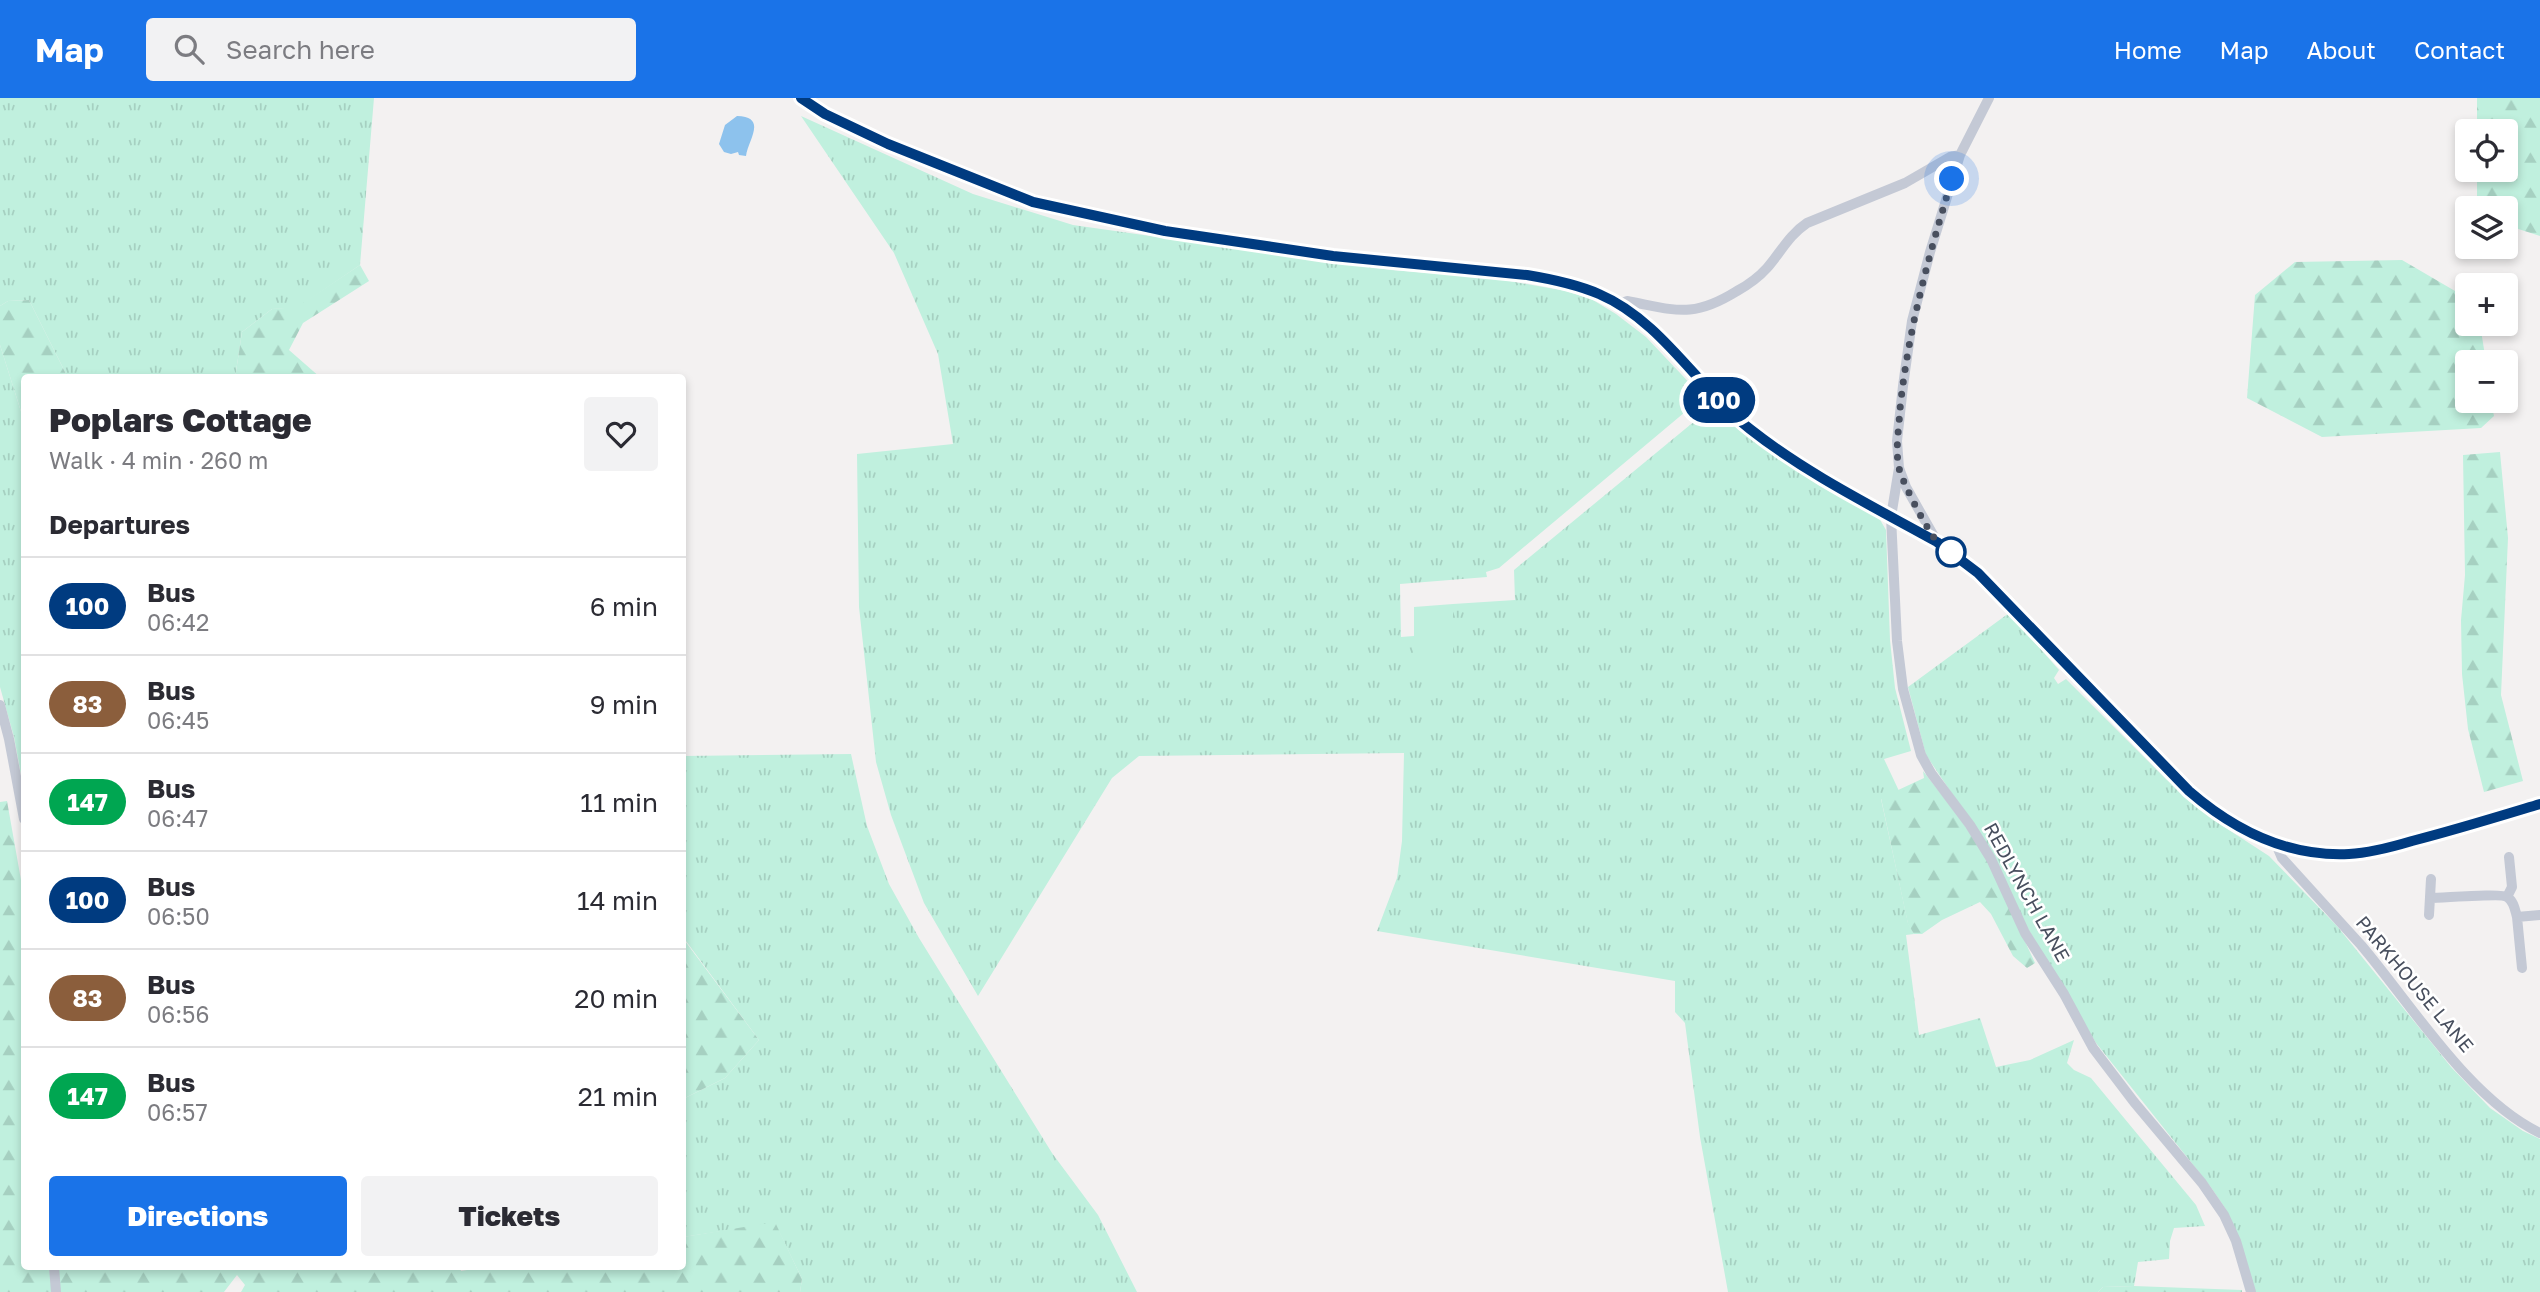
<!DOCTYPE html>
<html lang="en">
<head>
<meta charset="utf-8">
<style>
	body { margin:0; font-family:"Golos Text",sans-serif; background:#f2f2f3; color:#2b2b33; height:100vh; display:flex; flex-direction:column; font-size:26px; white-space:nowrap }
	* { box-sizing:border-box; margin:0 }
	p { font-size:23px; color:#7c7c81 }
	.icon { flex:none; width:38px; height:38px; fill:none; stroke:currentColor; stroke-width:2; stroke-linecap:round; stroke-linejoin:round }
	.map { position:relative; flex:1; overflow:hidden }
	.panel { position:absolute; left:21px; top:276px; width:665px; height:896px; display:flex; flex-direction:column; background:#fff; border-radius:7px; box-shadow:0 4px 10px #0003 }
	.panel>* { flex:none }
	.badge { padding:0 14px; border-radius:23px; font-size:24px; line-height:46px }
	.buttons { position:absolute; left:2455px; top:21px; display:grid; gap:14px }
	.buttons a { display:grid; place-items:center; width:63px; height:63px; border-radius:7px; background:#fff; box-shadow:0 4px 10px #0003; font-size:35px }
	.you { position:absolute; width:35px; height:35px; margin:-18px; border:5px solid #fff; border-radius:50%; background:#1a73e8; box-shadow:0 0 0 10px #1a73e833 }
	.map>.badge { position:absolute; translate:-50% -50%; box-shadow:0 0 0 4px #fff }
	h2 { padding:0 28px; font-size:26px; line-height:63px }
	.round { display:grid; place-items:center; flex:none; width:74px; height:74px; border-radius:7px; background:#f2f2f3 }
	.head { display:flex; align-items:center; justify-content:space-between; height:119px; padding:0 28px }
	h1 { font-size:33px; font-weight:800; line-height:52px }
	.action { display:flex; gap:14px; margin-top:auto; padding:14px 28px }
	.action a { flex:1; height:80px; border-radius:7px; background:#1a73e8; color:#fff; font-size:28px; font-weight:800; line-height:80px; text-align:center }
	.action a+a { background:#f2f2f3; color:#2b2b33 }
	ul { padding:0; list-style:none }
	li { display:flex; align-items:center; gap:21px; height:98px; padding:0 28px; border-top:2px solid #e1e1e2 }
	li div { flex:1 }
	li b { display:block; font-size:26px }
	li em { font-style:normal }
	li .badge { min-width:77px; font-weight:700; text-align:center }
	header { display:flex; align-items:center; gap:42px; box-sizing:border-box; height:98px; padding:0 35px; background:#1a73e8; color:#fff }
	header strong { font-size:33px }
	nav { display:flex; gap:38px; margin-inline-start:auto; font-size:24px }
	.search { width:490px; height:63px; background:#f2f2f3; display:flex; align-items:center; gap:18px; box-sizing:border-box; padding:0 24px; border-radius:7px; color:#7c7c81; font-size:26px }
	.map>svg:first-child { display:block }
	.grass { fill:url(#grass-tufts) }
	.forest { fill:url(#forest-firs) }
	.pitch { fill:#c0f0de }
	.water { fill:#8dc2ed }
	.lines { fill:none; stroke-linecap:round; stroke-linejoin:round }
	.minor { stroke:#c4c9d5; stroke-width:10 }
	.line-casing { stroke:#fff; stroke-width:16 }
	.line { stroke:#003b80; stroke-width:10 }
	.walk { stroke:#484f5e; stroke-width:7; stroke-dasharray:0 12.6 }
	.stop-dot { fill:#fff; stroke:#003b80; stroke-width:3.5 }
	.labels { text-anchor:middle; stroke-width:5; stroke-linejoin:round; paint-order:stroke }
	.street-label { font-size:19px; fill:#484f5e; stroke:#fff }
</style>
</head>
<body>
<header>
<strong>Map</strong>
<div class="search"><svg class="icon" aria-label="search" viewBox="0 0 24 24"><circle cx="10" cy="10" r="6"/><path d="M15 15l6 6"/></svg>Search here</div>
<nav><a>Home</a><a>Map</a><a>About</a><a>Contact</a></nav>
</header>
<div class="map">
<svg width="2540" height="1194" viewBox="0 0 2540 1194">
	<defs>
		<pattern id="grass-tufts" width="24" height="20" patternUnits="userSpaceOnUse" patternTransform="scale(1.75)"><rect width="24" height="20" fill="#c0f0de"/><path d="M3 7l-1-3M5 7V3M7 7l1-3M15 17l-1-3M17 17v-4M19 17l1-3" fill="none" stroke="#a6d0c1"/></pattern>
		<pattern id="forest-firs" width="22" height="20" patternUnits="userSpaceOnUse" patternTransform="scale(1.75)"><rect width="22" height="20" fill="#c0f0de"/><path d="M5 1l3.5 6h-7zM16 11l3.5 6h-7z" fill="#a6d0c1"/></pattern>
	</defs>
	<rect width="100%" height="100%" fill="#f3f1f1"/>
	<path class="grass" d="M0,0H374L360,167L297,210L272,211L242,234L235,280H68L29,202L8,203L0,208Z
		M801,18L973,96L1073,127L1391,172L1493,180L1566,193L1593,202L1616,216L1646,239L1699,295L1697,304L1499,470L1486,474L1487,479L1400,486L1401,539L1414,538L1415,574H1453V506L1515,502L1514,472L1696,322L1715,309L1765,351L1879,420L1886,432L1890,542L1895,590L1911,653L1884,661L1899,693L1881,701L1908,825L1914,836L1906,837L1919,937L1980,920L1996,969L2030,962L2074,942L2067,965L2074,972L2091,980L2196,1107L2205,1128L2174,1130L2170,1143L2169,1161L2138,1164L2134,1188L2103,1189L2098,1194H1728L1700,1039L1685,925L1675,914V883L1377,833L1397,780L1402,743L1404,655L1139,658L1112,680L978,898L924,805L891,717L876,664L859,509L857,356L953,346L938,256L894,155Z
		M0,247L24,323V693L14,639L0,589Z
		M2009,515L2059,572L2054,580L2058,586L2066,581L2166,681L2212,721L2269,758L2337,828L2451,969L2490,1010L2523,1033L2540,1041V1194H2255L2225,1110L2210,1088L2096,945L2027,829L1994,758L1926,657L1908,589Z
		M851,656L867,728L889,786L919,840L1052,1055L1098,1117L1137,1194H800L802,1181L775,1125L683,1139V1001L725,980L759,942L683,839V658Z"/>
	<path class="forest" d="M2477,0H2540V138L2506,127V110H2477V72H2506V33H2477Z
		M2402,162L2467,200L2468,226H2480L2486,264H2468V303H2491L2494,318L2481,330L2322,339L2247,300L2255,197L2295,164Z
		M360,167L369,183L303,225L289,252L321,280H235L242,234L272,211L297,209Z
		M29,202L68,280H24V323L0,247V208L8,203Z
		M2500,354L2508,440L2501,597L2523,683L2484,694L2468,631L2462,576L2461,522L2465,477L2463,357Z
		M1923,673L1959,719L1985,758L2035,865L2027,870L2013,858L1991,816L1980,804L1942,822L1922,836H1914L1908,826L1881,700L1924,680Z
		M7,703L24,799V1169H460L461,1173L485,1169H682L683,1139L775,1124L802,1181L800,1194H241L245,1187L237,1177L224,1194H0V704Z
		M682,839L759,942L725,980L683,1001Z
		M2134,1188L2242,1192V1194H2098L2103,1189Z"/>
	<path class="pitch" d="M1453,506V574H1414V509Z"/>
	<path class="water" d="M737,18C768,19 748,42 746,58L739,57L738,54L731,56L724,54L719,46L725,27Z"/>
	<g class="lines">
		<path class="minor" d="M801,0L825,16L888,46L1033,104L1165,133L1333,157L1527,177C1551,181 1576,186 1599,196C1646,217 1679,262 1714,297C1734,318 1756,336 1779,352C1842,398 1917,425 1977,475L2189,693C2234,732 2288,759 2349,756C2370,755 2392,749 2412,743C2455,732 2497,719 2540,706
			M1618,207L1627,203C1676,212 1692,221 1737,193C1748,187 1758,180 1767,170C1781,154 1789,137 1807,125L1905,85L1950,59L1960,57
			M1899,370L1891,419L1897,543L1903,591L1921,657L1931,675L1970,727L1991,761L2025,835L2064,896L2093,950L2134,1004L2202,1085L2224,1117L2236,1143L2251,1194
			M1936,442L1906,389L1899,370L1897,343L1903,288L1912,223L1930,154L1960,57L1989,0
			M0,607L9,641L24,721
			M2276,746L2282,760C2308,789 2335,818 2361,847C2412,907 2469,1001 2540,1035
			M2507,799L2512,789L2509,759
			M2430,800C2443,800 2502,795 2507,799C2514,803 2515,812 2517,819L2540,817
			M2429,817L2431,781
			M2517,819L2522,870
			M54,1169L56,1194"/>
	</g>
	<g class="lines">
		<defs>
			<path id="line" d="M801,0L825,16L888,46L1033,104L1165,133L1333,158L1527,177C1551,181 1576,186 1599,196C1662,223 1698,290 1750,331C1807,376 1874,409 1937,444L1978,475L2189,693C2234,732 2288,759 2349,756C2370,755 2392,749 2412,743C2455,732 2497,719 2540,706"/>
		</defs>
		<use href="#line" class="line-casing"/>
		<use href="#line" class="line"/>
		<path class="walk" d="M1951,454L1957,458C1951,454 1945,450 1939,446C1929,436 1902,384 1899,370C1895,352 1899,330 1900,311C1908,232 1929,157 1952,81"/>
	</g>
	<circle class="stop-dot" cx="1951" cy="454" r="14"/>
	<g class="labels">
		<g class="street-label">
			<text transform="translate(2027 794) rotate(61)" y="7">REDLYNCH LANE</text>
			<text transform="translate(2415 886) rotate(50)" y="7">PARKHOUSE LANE</text>
		</g>
	</g>
</svg>
<div class="buttons">
<a><svg class="icon" aria-label="locate" viewBox="0 0 24 24"><circle cx="12" cy="12" r="6"/><path d="M12 2v4M12 18v4M2 12h4M18 12h4"/></svg></a>
<a><svg class="icon" aria-label="layers" viewBox="0 0 24 24"><path d="M12 4l9 5-9 5-9-5zM3 14l9 5 9-5"/></svg></a>
<a>+</a>
<a>−</a>
</div>
<div class="you" style="left:1952px;top:81px"></div>
<b class="badge" style="left:1719px;top:302px;background:#003b80;color:#fff">100</b>
<section class="panel">
<div class="head"><div><h1>Poplars Cottage</h1><p>Walk · 4 min · 260 m</p></div><a class="round"><svg class="icon" aria-label="heart" viewBox="0 0 24 24"><path d="M12 20l-8-8c-3-5 5-10 8-4 3-6 11-1 8 4z"/></svg></a></div>
<h2>Departures</h2>
<ul>
<li><span class="badge" style="background:#003b80;color:#fff">100</span><div><b>Bus</b><p>06:42</p></div><em>6 min</em></li>
<li><span class="badge" style="background:#8b5e3c;color:#fff">83</span><div><b>Bus</b><p>06:45</p></div><em>9 min</em></li>
<li><span class="badge" style="background:#00a651;color:#fff">147</span><div><b>Bus</b><p>06:47</p></div><em>11 min</em></li>
<li><span class="badge" style="background:#003b80;color:#fff">100</span><div><b>Bus</b><p>06:50</p></div><em>14 min</em></li>
<li><span class="badge" style="background:#8b5e3c;color:#fff">83</span><div><b>Bus</b><p>06:56</p></div><em>20 min</em></li>
<li><span class="badge" style="background:#00a651;color:#fff">147</span><div><b>Bus</b><p>06:57</p></div><em>21 min</em></li>
</ul>
<div class="action"><a>Directions</a><a>Tickets</a></div>
</section>
</div>
</body>
</html>
